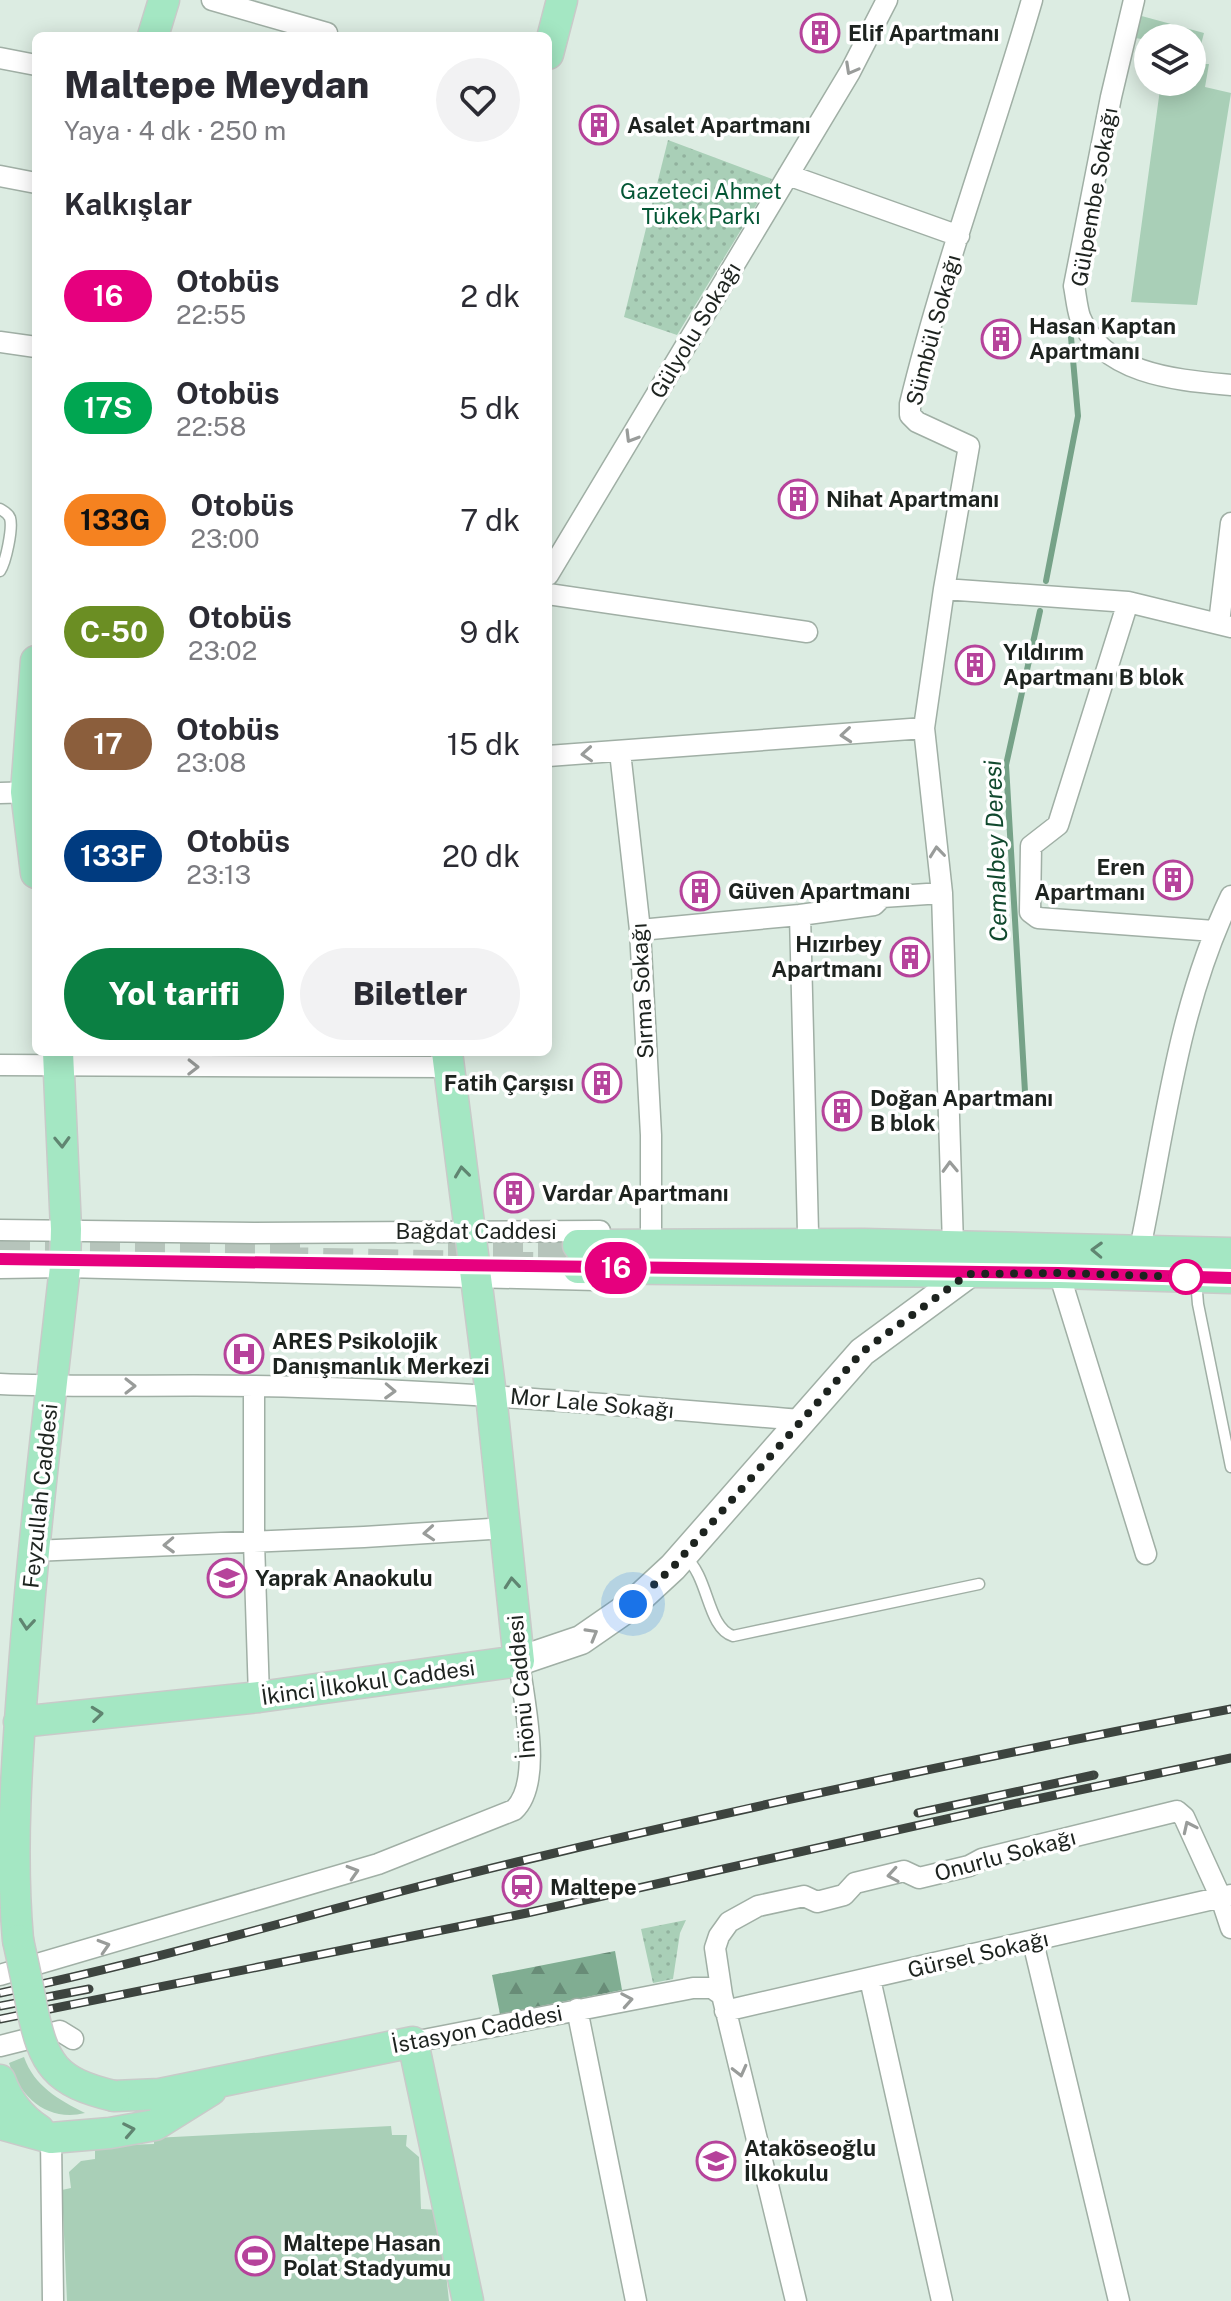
<!DOCTYPE html>
<html lang="tr">
<head>
<meta charset="utf-8">
<style>
	body { margin:0; font-family:"Public Sans",sans-serif; background:#f2f2f3; color:#2b2b33; height:100vh; display:flex; flex-direction:column; font-size:30px; white-space:nowrap }
	* { box-sizing:border-box; margin:0 }
	p { font-size:26px; color:#7c7c81 }
	.icon { flex:none; width:44px; height:44px; fill:none; stroke:currentColor; stroke-width:2; stroke-linecap:round; stroke-linejoin:round }
	.map { position:relative; flex:1; overflow:hidden }
	.details { position:absolute; left:32px; top:32px; width:520px; height:1024px; display:flex; flex-direction:column; background:#fff; border-radius:12px; box-shadow:0 4px 20px #0003 }
	.details>* { flex:none }
	.badge { padding:0 16px; border-radius:26px; font-size:28px; line-height:52px }
	.fabs { position:absolute; left:1134px; top:24px; display:grid; gap:16px }
	.fabs a { display:grid; place-items:center; width:72px; height:72px; border-radius:50%; background:#fff; box-shadow:0 4px 20px #0003; font-size:40px }
	.you { position:absolute; width:40px; height:40px; margin:-20px; border:6px solid #fff; border-radius:50%; background:#1a73e8; box-shadow:0 0 0 12px #1a73e833 }
	.map>.badge { position:absolute; translate:-50% -50%; box-shadow:0 0 0 4px #fff }
	h2 { padding:0 32px; font-size:30px; line-height:72px }
	.round { display:grid; place-items:center; flex:none; width:84px; height:84px; border-radius:42px; background:#f2f2f3 }
	.head { display:flex; align-items:center; justify-content:space-between; height:136px; padding:0 32px }
	h1 { font-size:38px; font-weight:800; line-height:60px }
	.button { display:flex; gap:16px; margin-top:auto; padding:16px 32px }
	.button a { flex:1; height:92px; border-radius:48px; background:#0b8043; color:#fff; font-size:32px; font-weight:800; line-height:92px; text-align:center }
	.button a+a { background:#f2f2f3; color:#2b2b33 }
	ul { padding:0; list-style:none }
	li { display:flex; align-items:center; gap:24px; height:112px; padding:0 32px }
	li div { flex:1 }
	li b { display:block; font-size:30px }
	li em { font-style:normal }
	li .badge { min-width:88px; font-weight:700; text-align:center }
	.map>svg:first-child { display:block }
	.grass { fill:#a9cfb7 }
	.forest { fill:url(#forest-firs) }
	.park { fill:url(#park-dots) }
	.lines { fill:none; stroke-linecap:round; stroke-linejoin:round }
	.stream { stroke:#76a288; stroke-width:6 }
	.primary-tunnel { stroke:#b6c4bb; stroke-width:30; stroke-dasharray:30 15; stroke-linecap:butt }
	.lane-casing { stroke:#a0afa5; stroke-width:13 }
	.street-casing { stroke:#a0afa5; stroke-width:23 }
	.secondary-casing { stroke:#a0afa5; stroke-width:31 }
	.primary-casing { stroke:#c9cac9; stroke-width:33 }
	.lane { stroke:#fff; stroke-width:10 }
	.street { stroke:#fff; stroke-width:20 }
	.secondary { stroke:#fff; stroke-width:28 }
	.primary { stroke:#a4e7c3; stroke-width:30 }
	.rail-casing { stroke:#3d443f; stroke-width:9 }
	.rail { stroke:#fff; stroke-width:6; stroke-dasharray:18; stroke-linecap:butt }
	.primary-bridge-casing { stroke:#c9cac9; stroke-width:33; stroke-linecap:butt }
	.primary-bridge { stroke:#a4e7c3; stroke-width:30 }
	.oneway { stroke:#999c9a }
	.oneway2 { stroke:#608571 }
	.line-casing { stroke:#fff; stroke-width:18 }
	.line { stroke:#e6007e; stroke-width:12 }
	.walk { stroke:#1d231f; stroke-width:8; stroke-dasharray:0 14.4 }
	.stop-dot { fill:#fff; stroke:#e6007e; stroke-width:4 }
	.labels { text-anchor:middle; stroke-width:7; stroke-linejoin:round; paint-order:stroke }
	.poi-label { font-size:22px; font-weight:bold; fill:#1d231f; stroke:#fff; text-anchor:start }
	.park-label { font-size:22px; fill:#045735; stroke:#fff }
	.street-label { font-size:22px; fill:#1d231f; stroke:#fff }
	.water-label { font-size:24px; font-style:italic; fill:#11492e; stroke:#fff }
</style>
</head>
<body>
<div class="map">
<svg width="1231" height="2301" viewBox="0 0 1231 2301">
	<defs>
		<pattern id="forest-firs" width="22" height="20" patternUnits="userSpaceOnUse" patternTransform="scale(2)"><rect width="22" height="20" fill="#80ad92"/><path d="M5 1l3.5 6h-7zM16 11l3.5 6h-7z" fill="#688c77"/></pattern>
		<pattern id="park-dots" width="8" height="8" patternUnits="userSpaceOnUse" patternTransform="scale(2)"><rect width="8" height="8" fill="#a9cfb7"/><path d="M2 2h.1M6 6h.1" fill="none" stroke="#91b19d" stroke-width="1.8" stroke-linecap="round"/></pattern>
	</defs>
	<rect width="100%" height="100%" fill="#dcece2"/>
	<path class="grass" d="M1138,15L1204,33L1196,64H1209L1205,87L1231,93L1197,305L1131,302L1161,82H1192V38H1148V40L1135,38Z
		M24,2057C34,2086 59,2100 85,2113C48,2122 20,2098 9,2063Z
		M391,2126L392,2135H407L406,2146L419,2157L421,2209L439,2210L449,2301H67L62,2190L71,2188L69,2172L81,2161L95,2159V2146L154,2144V2138Z"/>
	<path class="forest" d="M615,1951L622,1990L500,2014L492,1975Z"/>
	<path class="park" d="M668,140L772,179L677,335L624,317Z
		M686,1920L680,1933L673,1979L653,1983L641,1929Z"/>
	<g class="lines">
		<path class="stream" d="M1046,581L1078,416L1071,337
			M1025,1092L1006,765L1040,611"/>
		<path class="primary-tunnel" d="M0,1244L308,1245
			M448,1245H578
			M278,1262L578,1268"/>
		<defs>
			<path id="lane" d="M0,509C5,512 8,513 10,518C13,528 6,562 0,571
				M1196,1280L1198,1304L1231,1467
				M685,1557C709,1576 707,1628 733,1636L979,1584"/>
			<path id="street" d="M212,0L327,33
				M1134,0L1111,97L1074,286C1076,296 1077,308 1080,317C1103,375 1178,380 1231,385
				M0,58L36,65
				M788,175L959,236
				M0,176L36,183
				M0,342L36,347
				M548,575L850,72L887,0
				M944,589L1128,602L1231,627
				M548,594L807,632
				M1128,602L1058,825L1031,846L1030,912L1038,918L1214,931
				M1219,623L1231,523
				M620,752L640,930L651,1135V1231
				M548,756L924,728
				M0,793L36,792
				M800,915L874,905L882,897L942,893
				M640,930L800,915L808,1232
				M0,1065L449,1067
				M0,1230L254,1233L600,1231
				M953,1245L942,893L924,728L944,589L969,446L917,422L910,415V404C943,268 993,135 1032,0
				M1137,1263C1164,1139 1175,1012 1231,896
				M0,1268L65,1267L596,1280
				M1059,1273L1146,1554
				M0,1384C85,1388 170,1384 255,1386C437,1389 619,1405 801,1420
				M254,1386V1542L259,1697
				M33,1551L364,1537L506,1528
				M1033,1942L1119,2301
				M0,1975L378,1864L514,1810C544,1782 523,1699 519,1661
				M870,1979L942,2301
				M577,2009L636,2301
				M725,2011L1231,1895
				M413,2042L693,1988H712L722,1995
				M0,2046L60,2031L73,2039
				M51,2138L53,2301
				M796,2301L722,1995L715,1948L719,1936L729,1922L758,1906L804,1896L817,1902L844,1895L855,1883L904,1871L919,1878L969,1866L982,1859L1177,1811L1184,1817L1221,1898L1231,1928"/>
			<path id="secondary" d="M519,1661L581,1640L633,1604L673,1567L862,1352L968,1274"/>
			<path id="primary" d="M153,36L164,0
				M548,54L562,0
				M36,661L26,792L36,873
				M578,1245L864,1244L1231,1253
				M578,1268L1059,1273L1231,1278
				M19,1722L259,1697L519,1661L491,1395L447,1052
				M18,1940C10,1849 17,1757 24,1667C34,1533 50,1400 65,1267L66,1229L58,1052
				M0,2080C8,2102 20,2118 39,2130
				M114,2096L160,2094L413,2042L468,2301
				M0,2124L51,2138L110,2133L155,2125L211,2090"/>
		</defs>
		<use href="#lane" class="lane-casing"/>
		<use href="#street" class="street-casing"/>
		<use href="#secondary" class="secondary-casing"/>
		<use href="#primary" class="primary-casing"/>
		<use href="#lane" class="lane"/>
		<use href="#street" class="street"/>
		<use href="#secondary" class="secondary"/>
		<use href="#primary" class="primary"/>
		<defs>
			<path id="rail" d="M918,1813L1094,1775
				M0,1993C174,1957 344,1903 517,1862C753,1805 992,1755 1231,1709
				M0,2006L89,1989
				M0,2019L527,1913L1018,1803L1231,1758"/>
		</defs>
		<use href="#rail" class="rail-casing"/>
		<use href="#rail" class="rail"/>
		<defs>
			<path id="primary-bridge" d="M18,1940C23,1963 28,1985 32,2008C44,2065 55,2082 114,2096"/>
		</defs>
		<use href="#primary-bridge" class="primary-bridge-casing"/>
		<use href="#primary-bridge" class="primary-bridge"/>
	</g>
	<defs><path id="oneway-chevron" d="M-2-3.5L2.5 0L-2 3.5" fill="none" stroke-width="1.6" stroke-linecap="round" stroke-linejoin="round" transform="scale(2)"/></defs>
	<g class="oneway">
		<use href="#oneway-chevron" transform="translate(851 69) rotate(119)"/>
		<use href="#oneway-chevron" transform="translate(631 437) rotate(121)"/>
		<use href="#oneway-chevron" transform="translate(846 735) rotate(175)"/>
		<use href="#oneway-chevron" transform="translate(587 754) rotate(176)"/>
		<use href="#oneway-chevron" transform="translate(937 852) rotate(-96)"/>
		<use href="#oneway-chevron" transform="translate(193 1067) rotate(1)"/>
		<use href="#oneway-chevron" transform="translate(950 1167) rotate(-92)"/>
		<use href="#oneway-chevron" transform="translate(130 1386)"/>
		<use href="#oneway-chevron" transform="translate(390 1391) rotate(2)"/>
		<use href="#oneway-chevron" transform="translate(429 1533) rotate(176)"/>
		<use href="#oneway-chevron" transform="translate(169 1545) rotate(178)"/>
		<use href="#oneway-chevron" transform="translate(592 1634) rotate(-30)"/>
		<use href="#oneway-chevron" transform="translate(1189 1827) rotate(-115)"/>
		<use href="#oneway-chevron" transform="translate(353 1872) rotate(-17)"/>
		<use href="#oneway-chevron" transform="translate(893 1875) rotate(171)"/>
		<use href="#oneway-chevron" transform="translate(104 1946) rotate(-17)"/>
		<use href="#oneway-chevron" transform="translate(627 2000) rotate(-10)"/>
		<use href="#oneway-chevron" transform="translate(740 2071) rotate(76)"/>
	</g>
	<g class="oneway2">
		<use href="#oneway-chevron" transform="translate(62 1142) rotate(88)"/>
		<use href="#oneway-chevron" transform="translate(462 1172) rotate(-97)"/>
		<use href="#oneway-chevron" transform="translate(1097 1250) rotate(-178)"/>
		<use href="#oneway-chevron" transform="translate(512 1583) rotate(-95)"/>
		<use href="#oneway-chevron" transform="translate(27 1624) rotate(95)"/>
		<use href="#oneway-chevron" transform="translate(97 1714) rotate(-6)"/>
		<use href="#oneway-chevron" transform="translate(129 2130) rotate(-11)"/>
	</g>
	<g class="lines">
		<defs>
			<path id="line" d="M0,1259L1059,1273L1231,1278"/>
		</defs>
		<use href="#line" class="line-casing"/>
		<use href="#line" class="line"/>
		<path class="walk" d="M633,1604L673,1567L862,1352L968,1274L1059,1273L1186,1277"/>
	</g>
	<defs>
		<symbol id="building-ring" viewBox="-11 -11 22 22"><circle r="9.5" fill="#fff" stroke="#b6439b" stroke-width="1.5"/><path d="M-4-6H4V6H1V3H-1V6H-4ZM-2.5-4.3h1.7v1.8h-1.7ZM.8-4.3h1.7v1.8H.8ZM-2.5-1h1.7V.8h-1.7ZM.8-1h1.7V.8H.8Z" fill="#b6439b"/></symbol>
		<symbol id="hospital-ring" viewBox="-11 -11 22 22"><circle r="9.5" fill="#fff" stroke="#b6439b" stroke-width="1.5"/><path d="M-5-5h3v3.5h4V-5h3V5h-3V1.5h-4V5h-3Z" fill="#b6439b"/></symbol>
		<symbol id="school-ring" viewBox="-11 -11 22 22"><circle r="9.5" fill="#fff" stroke="#b6439b" stroke-width="1.5"/><path d="M0-5L7-2L0 1L-7-2ZM-4 1L0 2.5L4 1V4Q0 6-4 4Z" fill="#b6439b"/></symbol>
		<symbol id="station-ring" viewBox="-11 -11 22 22"><circle r="9.5" fill="#fff" stroke="#b6439b" stroke-width="1.5"/><path d="M-3-6H3Q5-6 5-4V2Q5 4 3 4L4.5 6H3L1.5 4h-3L-3 6H-4.5L-3 4Q-5 4-5 2V-4Q-5-6-3-6ZM-3.5-4v3h7v-3ZM-3.5 1v1.5H-2V1ZM2 1v1.5H3.5V1Z" fill="#b6439b"/></symbol>
		<symbol id="stadium-ring" viewBox="-11 -11 22 22"><circle r="9.5" fill="#fff" stroke="#b6439b" stroke-width="1.5"/><path d="M0-5a6.5 5 0 1 0 0 10a6.5 5 0 1 0 0-10ZM-3.5-1.8h7v3.6h-7Z" fill="#b6439b"/></symbol>
	</defs>
	<g fill-rule="evenodd">
		<use href="#building-ring" x="798" y="11" width="44" height="44"/>
		<use href="#building-ring" x="577" y="103" width="44" height="44"/>
		<use href="#building-ring" x="979" y="317" width="44" height="44"/>
		<use href="#building-ring" x="776" y="477" width="44" height="44"/>
		<use href="#building-ring" x="953" y="643" width="44" height="44"/>
		<use href="#building-ring" x="1151" y="858" width="44" height="44"/>
		<use href="#building-ring" x="678" y="869" width="44" height="44"/>
		<use href="#building-ring" x="888" y="935" width="44" height="44"/>
		<use href="#building-ring" x="580" y="1061" width="44" height="44"/>
		<use href="#building-ring" x="820" y="1089" width="44" height="44"/>
		<use href="#building-ring" x="492" y="1171" width="44" height="44"/>
		<use href="#hospital-ring" x="222" y="1332" width="44" height="44"/>
		<use href="#school-ring" x="205" y="1556" width="44" height="44"/>
		<use href="#station-ring" x="500" y="1865" width="44" height="44"/>
		<use href="#school-ring" x="694" y="2139" width="44" height="44"/>
		<use href="#stadium-ring" x="233" y="2234" width="44" height="44"/>
	</g>
	<circle class="stop-dot" cx="1186" cy="1277" r="16"/>
	<g class="labels">
		<g class="poi-label">
			<text x="848" y="41">Elif Apartmanı</text>
			<text x="627" y="133">Asalet Apartmanı</text>
			<text x="1029" y="334">Hasan Kaptan<tspan x="1029" dy="25">Apartmanı</tspan></text>
			<text x="826" y="507">Nihat Apartmanı</text>
			<text x="1003" y="660">Yıldırım<tspan x="1003" dy="25">Apartmanı B blok</tspan></text>
			<text x="1145" y="875" text-anchor="end">Eren<tspan x="1145" dy="25">Apartmanı</tspan></text>
			<text x="728" y="899">Güven Apartmanı</text>
			<text x="882" y="952" text-anchor="end">Hızırbey<tspan x="882" dy="25">Apartmanı</tspan></text>
			<text x="574" y="1091" text-anchor="end">Fatih Çarşısı</text>
			<text x="870" y="1106">Doğan Apartmanı<tspan x="870" dy="25">B blok</tspan></text>
			<text x="542" y="1201">Vardar Apartmanı</text>
			<text x="272" y="1349">ARES Psikolojik<tspan x="272" dy="25">Danışmanlık Merkezi</tspan></text>
			<text x="255" y="1586">Yaprak Anaokulu</text>
			<text x="550" y="1895">Maltepe</text>
			<text x="744" y="2156">Ataköseoğlu<tspan x="744" dy="25">İlkokulu</tspan></text>
			<text x="283" y="2251">Maltepe Hasan<tspan x="283" dy="25">Polat Stadyumu</tspan></text>
		</g>
		<g class="park-label">
			<text x="701" y="199">Gazeteci Ahmet<tspan x="701" dy="25">Tükek Parkı</tspan></text>
		</g>
		<g class="street-label">
			<text transform="translate(1094 197) rotate(-80)" y="8">Gülpembe Sokağı</text>
			<text transform="translate(695 330) rotate(-59)" y="8">Gülyolu Sokağı</text>
			<text transform="translate(933 330) rotate(-75)" y="8">Sümbül Sokağı</text>
			<text transform="translate(642 991) rotate(-93)" y="8">Sırma Sokağı</text>
			<text x="476" y="1239">Bağdat Caddesi</text>
			<text transform="translate(592 1403) rotate(5)" y="8">Mor Lale Sokağı</text>
			<text transform="translate(40 1496) rotate(-84)" y="8">Feyzullah Caddesi</text>
			<text transform="translate(368 1682) rotate(-8)" y="8">İkinci İlkokul Caddesi</text>
			<text transform="translate(521 1687) rotate(-95)" y="8">İnönü Caddesi</text>
			<text transform="translate(1005 1855) rotate(-15)" y="8">Onurlu Sokağı</text>
			<text transform="translate(978 1954) rotate(-13)" y="8">Gürsel Sokağı</text>
			<text transform="translate(477 2029) rotate(-11)" y="8">İstasyon Caddesi</text>
		</g>
		<g class="water-label">
			<text transform="translate(996 851) rotate(-92)" y="8">Cemalbey Deresi</text>
		</g>
	</g>
</svg>
<div class="fabs">
<a><svg class="icon" aria-label="layers" viewBox="0 0 24 24"><path d="M12 4l9 5-9 5-9-5zM3 14l9 5 9-5"/></svg></a>
</div>
<div class="you" style="left:633px;top:1604px"></div>
<b class="badge" style="left:616px;top:1268px;background:#e6007e;color:#fff">16</b>
<section class="details">
<div class="head"><div><h1>Maltepe Meydan</h1><p>Yaya · 4 dk · 250 m</p></div><a class="round"><svg class="icon" aria-label="heart" viewBox="0 0 24 24"><path d="M12 20l-8-8c-3-5 5-10 8-4 3-6 11-1 8 4z"/></svg></a></div>
<h2>Kalkışlar</h2>
<ul>
<li><span class="badge" style="background:#e6007e;color:#fff">16</span><div><b>Otobüs</b><p>22:55</p></div><em>2 dk</em></li>
<li><span class="badge" style="background:#00a651;color:#fff">17S</span><div><b>Otobüs</b><p>22:58</p></div><em>5 dk</em></li>
<li><span class="badge" style="background:#f58220;color:#111">133G</span><div><b>Otobüs</b><p>23:00</p></div><em>7 dk</em></li>
<li><span class="badge" style="background:#6b8e23;color:#fff">C-50</span><div><b>Otobüs</b><p>23:02</p></div><em>9 dk</em></li>
<li><span class="badge" style="background:#8b5e3c;color:#fff">17</span><div><b>Otobüs</b><p>23:08</p></div><em>15 dk</em></li>
<li><span class="badge" style="background:#003b80;color:#fff">133F</span><div><b>Otobüs</b><p>23:13</p></div><em>20 dk</em></li>
</ul>
<div class="button"><a>Yol tarifi</a><a>Biletler</a></div>
</section>
</div>
</body>
</html>
